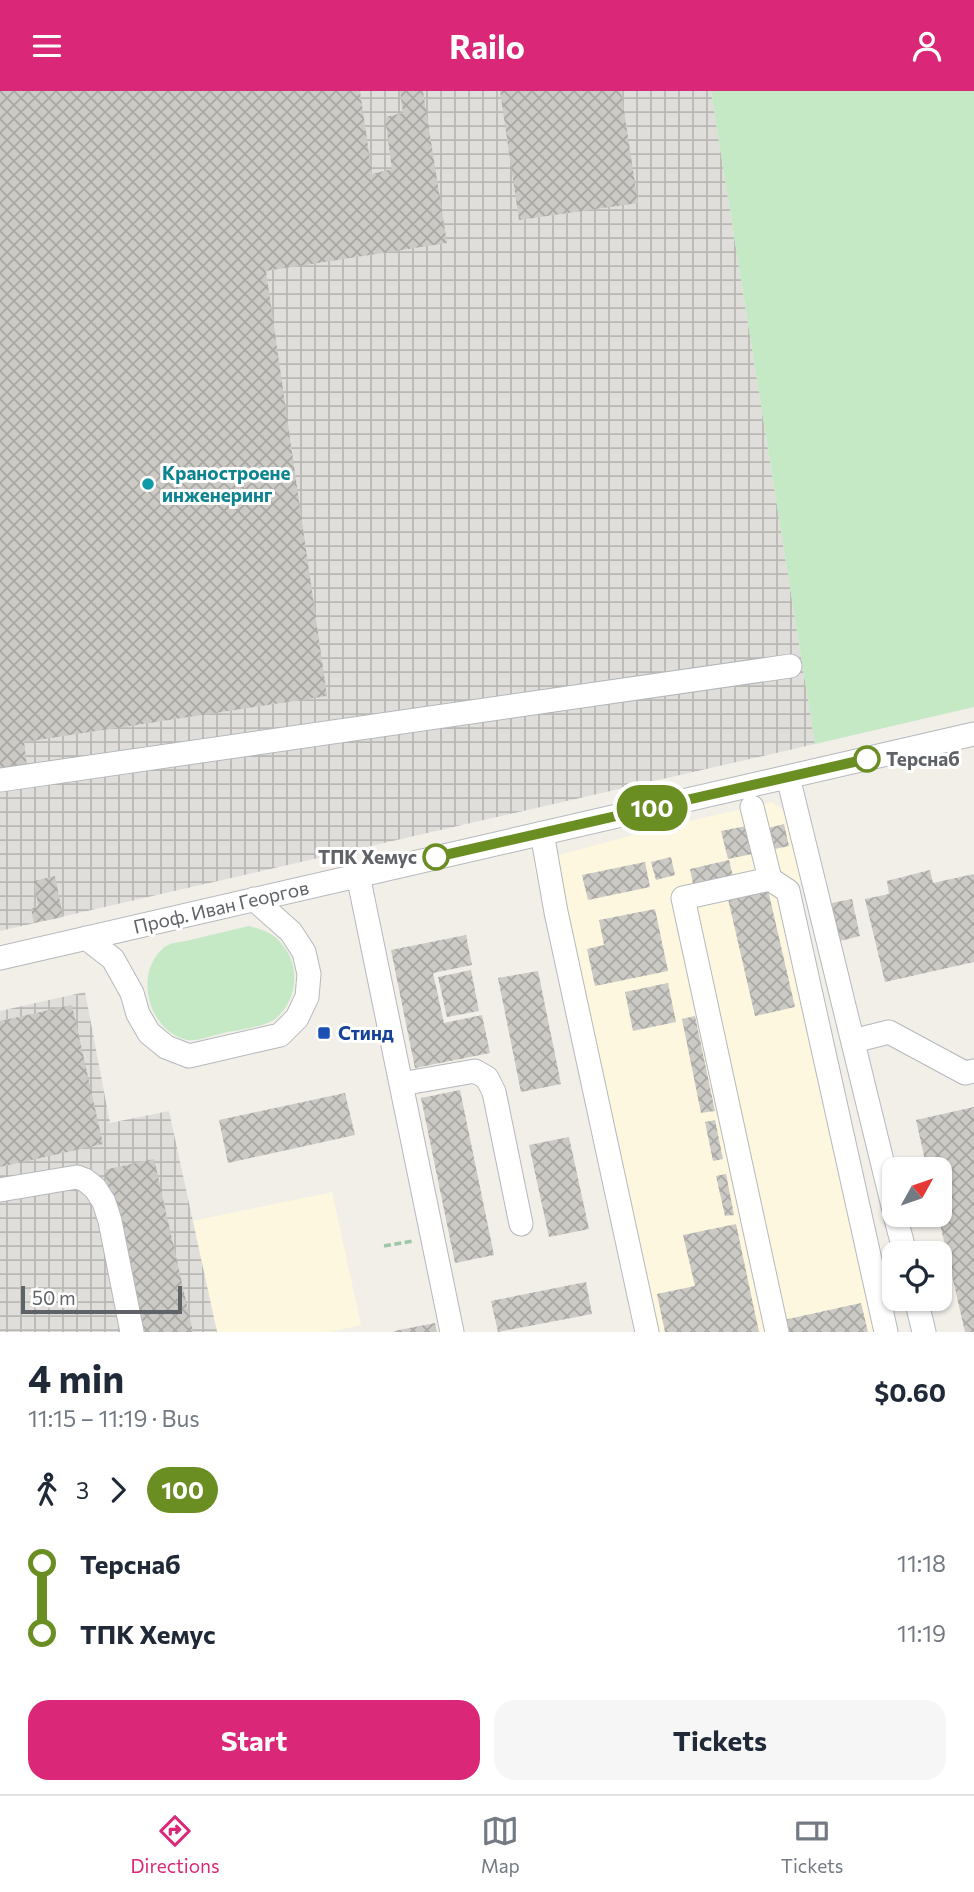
<!DOCTYPE html>
<html lang="en">
<head>
<meta charset="utf-8">
<style>
	body { margin:0; font-family:Commissioner,sans-serif; background:#f6f6f7; color:#1f2937; height:100vh; display:flex; flex-direction:column; font-size:26px; white-space:nowrap }
	* { box-sizing:border-box; margin:0 }
	p { font-size:23px; color:#747a83 }
	.icon { flex:none; width:38px; height:38px; fill:none; stroke:currentColor; stroke-width:2; stroke-linecap:round; stroke-linejoin:round }
	.map { position:relative; height:1241px; overflow:hidden }
	.side { display:flex; flex-direction:column; background:#fff; flex:1 }
	.side>* { flex:none }
	.badge { padding:0 14px; border-radius:23px; font-size:24px; line-height:46px }
	.needle { width:46px; rotate:50deg }
	.controls { position:absolute; left:882px; top:1066px; display:grid; gap:14px }
	.controls a { display:grid; place-items:center; width:70px; height:70px; border-radius:14px; background:#fff; box-shadow:0 2px 5px #0004; font-size:35px }
	.scale { position:absolute; left:21px; bottom:18px; width:161px; box-sizing:border-box; padding-left:7px; border:4px solid #5f6368; border-top:0; font-size:19px; line-height:24px; white-space:nowrap; color:#5f6368; -webkit-text-stroke:5px #fff; paint-order:stroke }
	.map>.badge { position:absolute; translate:-50% -50%; box-shadow:0 0 0 4px #fff }
	.legs { display:flex; align-items:center; gap:10px; height:77px; padding:0 28px; font-size:23px }
	.legs p { margin-inline-start:auto }
	.summary { display:flex; align-items:center; justify-content:space-between; height:119px; padding:0 28px }
	h1 { font-size:38px; font-weight:700; line-height:52px }
	.cta { display:flex; gap:14px; margin-top:auto; padding:14px 28px }
	.cta a { flex:1; height:80px; border-radius:21px; background:#db2777; color:#fff; font-size:28px; font-weight:700; line-height:80px; text-align:center }
	.cta a+a { background:#f6f6f7; color:#1f2937 }
	ul { padding:0 28px; list-style:none }
	li { display:flex; align-items:center; gap:24px; height:70px; font-size:26px }
	li i { display:grid; place-items:center; width:10px; height:100%; margin:0 9px; background:currentColor }
	li i::after { content:''; width:18px; height:18px; margin:-9px; border:5px solid; border-radius:50%; background:#fff }
	li p { margin-inline-start:auto }
	li:first-child i { background:linear-gradient(#0000 50%,currentColor 0) }
	li:last-child i { background:linear-gradient(currentColor 50%,#0000 0) }
	header { display:flex; justify-content:space-between; align-items:center; height:91px; padding:0 28px; background:#db2777; color:#fff; font-size:32px; font-weight:700 }
	.dock { display:flex; justify-content:space-around; align-items:center; height:98px; border-top:2px solid #e0e1e3; background:#fff; font-size:19px; color:#747a83 }
	.dock a { display:grid; justify-items:center; gap:4px }
	.dock .active { color:#db2777 }
	.map>svg:first-child { display:block }
	.commercial { fill:#fef7e0 }
	.industrial { fill:url(#industrial-grid) }
	.grass { fill:#c5e8c5 }
	.building { fill:url(#building-cross-hatch) }
	.lines { fill:none; stroke-linecap:round; stroke-linejoin:round }
	.minor-casing { stroke:#b5b8bc; stroke-width:25 }
	.path { stroke:#9cc7a9; stroke-width:3.5; stroke-dasharray:7 3.5; stroke-linecap:butt }
	.minor { stroke:#fff; stroke-width:23 }
	.line-1-casing { stroke:#fff; stroke-width:16 }
	.line-1 { stroke:#6b8e23; stroke-width:10 }
	.culture-dot { fill:#0f9aa8; stroke:#fff; stroke-width:2.5 }
	.stop-1-dot { fill:#fff; stroke:#6b8e23; stroke-width:3.5 }
	.transit-dot { fill:#1a4fb4; stroke:#fff; stroke-width:2.5 }
	.labels { text-anchor:middle; stroke-width:6; stroke-linejoin:round; paint-order:stroke }
	.culture-label { font-size:19px; font-weight:bold; fill:#0d838f; stroke:#fff; text-anchor:start }
	.stop-label { font-size:19px; font-weight:bold; fill:#5f6368; stroke:#fff; text-anchor:start }
	.street-label { font-size:19px; fill:#5f6368; stroke:#fff }
	.transit-label { font-size:19px; font-weight:bold; fill:#164399; stroke:#fff; text-anchor:start }
</style>
</head>
<body>
<header><svg class="icon" aria-label="menu" viewBox="0 0 24 24"><path d="M4 6h16M4 12h16M4 18h16"/></svg>Railo<svg class="icon" aria-label="person" viewBox="0 0 24 24"><circle cx="12" cy="8" r="4"/><path d="M4 21q1-7 8-7t8 7"/></svg></header>
<div class="map">
<svg width="974" height="1241" viewBox="0 0 974 1241">
	<defs>
		<pattern id="industrial-grid" width="8" height="8" patternUnits="userSpaceOnUse" patternTransform="scale(1.75)"><rect width="8" height="8" fill="#e0deda"/><path d="M0 4h8M4 0v8" fill="none" stroke="#b9b8b5"/></pattern>
		<pattern id="building-cross-hatch" width="8" height="8" patternUnits="userSpaceOnUse" patternTransform="scale(1.75)"><rect width="8" height="8" fill="#cccac5"/><path d="M0 0l8 8M0 8l8-8" fill="none" stroke="#a9a8a4"/></pattern>
	</defs>
	<rect width="100%" height="100%" fill="#f1efe8"/>
	<path class="commercial" d="M772,711L783,719L804,791L794,793L895,1241H634L533,771L655,738Z
		M332,1101L361,1234L329,1241H217L193,1130Z"/>
	<path class="industrial" d="M0,0H711L815,653L0,840Z
		M85,901L110,1032L169,1020L217,1241H0V920Z"/>
	<path class="grass" d="M711,0H974V616L815,653Z
		M249,835C261,838 273,842 281,852C301,874 298,910 275,928C265,936 236,939 223,942C213,944 197,951 187,949C148,940 132,880 166,855C171,852 180,851 186,850C207,845 228,840 249,835Z"/>
	<path class="building" d="M0,0H360L372,83L392,78L385,26L403,22L400,0H423L447,152L266,180L327,605L24,651L27,675L0,679Z
		M500,0H621L638,112L519,129Z
		M784,733L789,755L765,760L760,739Z
		M751,734L757,762L728,768L721,740Z
		M671,766L675,784L656,789L651,771Z
		M729,769L734,789L694,798L690,778Z
		M645,771L650,796L588,809L582,784Z
		M930,779L933,792L974,783V871L885,891L865,808L889,803L887,790Z
		M55,785L63,826L34,832L31,818L38,815L34,790Z
		M768,799L795,916L755,925L728,808Z
		M852,808L860,845L836,851L827,813Z
		M655,818L668,880L595,895L587,858L604,854L599,829Z
		M466,844L472,874L433,882L444,932L482,924L490,962L415,977L391,859Z
		M471,879L479,920L447,926L438,886Z
		M538,880L561,993L521,1001L498,887Z
		M668,892L676,931L633,940L625,901Z
		M72,914L103,1053L0,1076V930Z
		M695,925L715,1020L701,1022L682,928Z
		M460,999L494,1164L455,1172L421,1007Z
		M345,1002L355,1044L228,1072L219,1029Z
		M974,1016V1241H965L938,1124H940V1078H927L916,1029Z
		M715,1029L723,1068L713,1070L705,1031Z
		M569,1046L589,1138L549,1146L529,1054Z
		M154,1068L193,1241H140L104,1079Z
		M726,1083L734,1124L725,1125L716,1085Z
		M736,1133L759,1241H665L657,1203L695,1195L683,1144Z
		M586,1191L592,1223L498,1241L491,1210Z
		M861,1212L868,1241H782L779,1230Z
		M435,1232L437,1241H394V1240Z"/>
	<g class="lines">
		<defs>
			<path id="minor" d="M788,686L894,1119
				M0,689L790,575
				M752,716L770,788
				M542,742L556,821L647,1241
				M358,784L452,1241
				M86,847L113,868L132,902L138,923L149,942L166,956L189,965L280,944L297,927L307,906L309,883L304,861L291,841L254,808
				M0,867L974,643
				M853,950L889,941L965,982L974,980
				M401,993L475,980L487,987L494,1001L521,1133
				M0,1099L77,1086L85,1089L95,1097L104,1111L110,1130L132,1241
				M895,1124L905,1162
				M916,1208L924,1241
				M777,1241L683,807L770,788L788,800L886,1241"/>
		</defs>
		<use href="#minor" class="minor-casing"/>
		<path class="path" d="M384,1155L413,1150"/>
		<use href="#minor" class="minor"/>
	</g>
	<g class="lines">
		<defs>
			<path id="line-1" d="M436,766L867,668"/>
		</defs>
		<use href="#line-1" class="line-1-casing"/>
		<use href="#line-1" class="line-1"/>
	</g>
	<circle class="culture-dot" cx="148" cy="393" r="7"/>
	<g class="stop-1-dot">
		<circle cx="867" cy="668" r="12"/>
		<circle cx="436" cy="766" r="12"/>
	</g>
	<rect class="transit-dot" x="317" y="935" width="14" height="14" rx="3.5"/>
	<g class="labels">
		<g class="culture-label">
			<text x="162" y="389">Краностроене<tspan x="162" dy="22">инженеринг</tspan></text>
		</g>
		<g class="stop-label">
			<text x="886" y="675">Терснаб</text>
			<text x="417" y="773" text-anchor="end">ТПК Хемус</text>
		</g>
		<g class="street-label">
			<text transform="translate(221 816) rotate(-13)" y="7">Проф. Иван Георгов</text>
		</g>
		<g class="transit-label">
			<text x="338" y="949">Стинд</text>
		</g>
	</g>
</svg>
<div class="controls">
<a><svg class="needle" viewBox="-14 -14 28 28"><path d="M0-13l5 13h-10z" fill="#e53935"/><path d="M0 13l5-13h-10z" fill="#747a83"/></svg></a>
<a><svg class="icon" aria-label="locate" viewBox="0 0 24 24"><circle cx="12" cy="12" r="6"/><path d="M12 2v4M12 18v4M2 12h4M18 12h4"/></svg></a>
</div>
<div class="scale">50 m</div>
<b class="badge" style="left:652px;top:717px;background:#6b8e23;color:#fff">100</b>
</div>
<section class="side">
<div class="summary"><div><h1>4 min</h1><p>11:15 – 11:19 · Bus</p></div><b>$0.60</b></div>
<div class="legs"><svg class="icon" aria-label="walk" viewBox="0 0 24 24"><circle cx="13" cy="4" r="2"/><path d="M13 8l-2 6 4 7M11 14l-3 7M7 12l3-4h3l4 4"/></svg>3<svg class="icon" aria-label="forward" viewBox="0 0 24 24"><path d="M9 5l7 7-7 7"/></svg><b class="badge" style="background:#6b8e23;color:#fff">100</b></div>
<ul>
<li><i style="color:#6b8e23"></i><b>Терснаб</b><p>11:18</p></li>
<li><i style="color:#6b8e23"></i><b>ТПК Хемус</b><p>11:19</p></li>
</ul>
<div class="cta"><a>Start</a><a>Tickets</a></div>
</section>
<nav class="dock">
<a class="active"><svg class="icon" aria-label="directions" viewBox="0 0 24 24"><path d="M12 3l9 9-9 9-9-9zM9 14v-3h6M13 9l2 2-2 2"/></svg>Directions</a>
<a><svg class="icon" aria-label="map" viewBox="0 0 24 24"><path d="M3 6l6-2 6 2 6-2v14l-6 2-6-2-6 2zM9 4v14M15 6v14"/></svg>Map</a>
<a><svg class="icon" aria-label="tickets" viewBox="0 0 24 24"><path d="M3 7h18v10H3zM15 7v10"/></svg>Tickets</a>
</nav>
</body>
</html>
